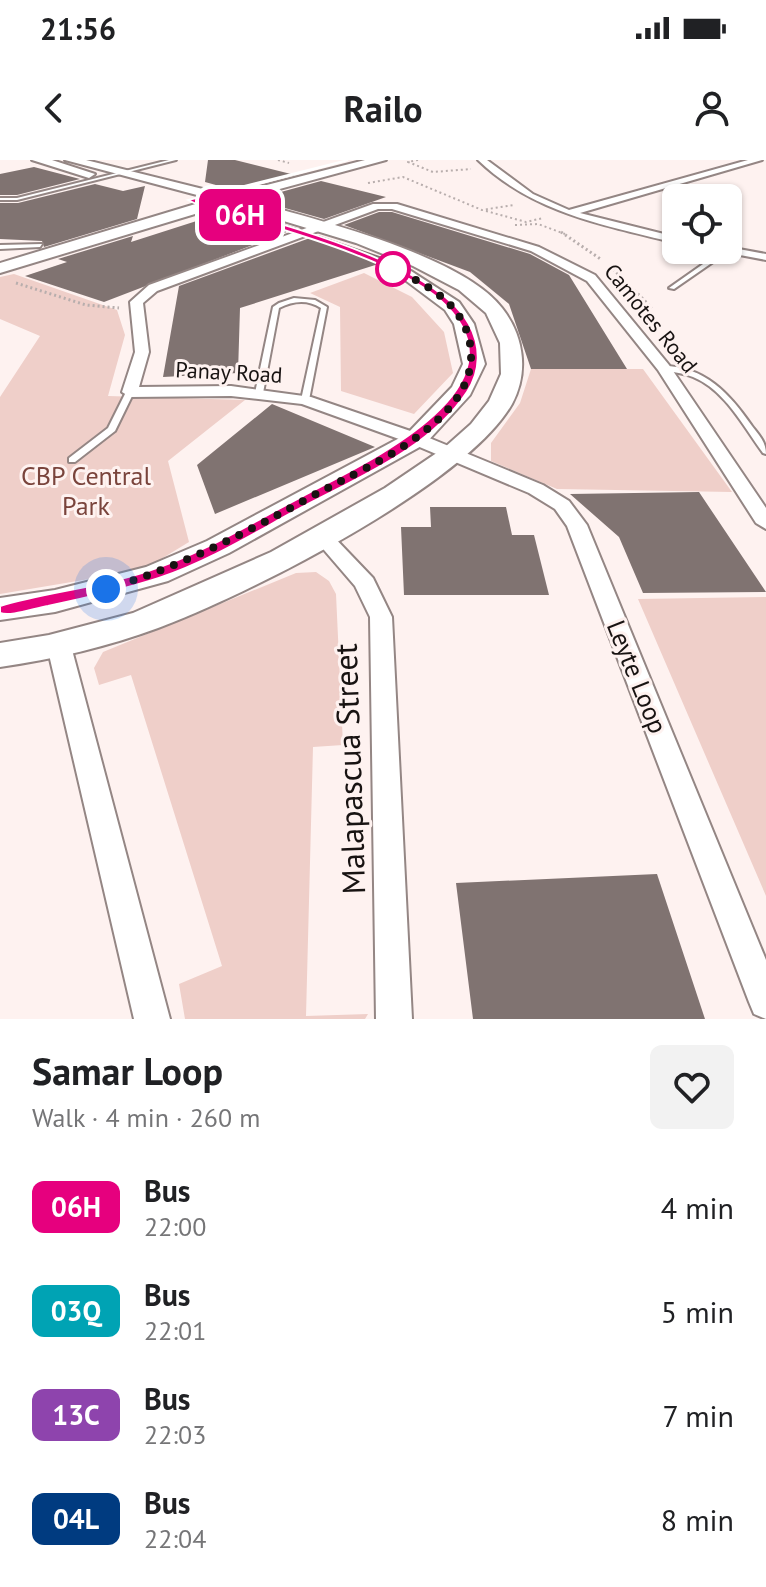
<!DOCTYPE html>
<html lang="en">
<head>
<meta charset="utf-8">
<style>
	body { margin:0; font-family:"PT Sans",sans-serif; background:#f2f2f2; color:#202124; height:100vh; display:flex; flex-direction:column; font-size:30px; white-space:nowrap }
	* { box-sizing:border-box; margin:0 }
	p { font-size:26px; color:#757577 }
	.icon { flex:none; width:44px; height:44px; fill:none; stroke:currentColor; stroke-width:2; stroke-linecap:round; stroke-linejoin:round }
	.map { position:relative; height:859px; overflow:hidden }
	.sheet { display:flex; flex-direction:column; background:#fff; flex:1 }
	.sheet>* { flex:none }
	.badge { padding:0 16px; border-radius:12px; font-size:28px; line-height:52px }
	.buttons { position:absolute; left:662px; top:24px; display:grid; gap:16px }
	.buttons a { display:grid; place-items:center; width:80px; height:80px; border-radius:12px; background:#fff; box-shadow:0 2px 6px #0004; font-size:40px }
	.you { position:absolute; width:40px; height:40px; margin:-20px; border:6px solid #fff; border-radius:50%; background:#1a73e8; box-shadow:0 0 0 12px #1a73e833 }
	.map>.badge { position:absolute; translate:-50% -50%; box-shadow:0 0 0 4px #fff }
	.round { display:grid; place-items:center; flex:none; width:84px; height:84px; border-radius:12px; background:#f2f2f2 }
	.headline { display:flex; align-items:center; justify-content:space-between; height:136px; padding:0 32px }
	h1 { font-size:38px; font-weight:700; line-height:60px }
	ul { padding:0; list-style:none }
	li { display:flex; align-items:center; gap:24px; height:104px; padding:0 32px }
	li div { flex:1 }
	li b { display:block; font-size:30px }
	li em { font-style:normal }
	li .badge { min-width:88px; font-weight:700; text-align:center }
	.status { display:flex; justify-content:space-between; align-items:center; height:56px; padding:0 40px; background:#fff; direction:ltr }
	.status svg { height:22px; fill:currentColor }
	header { display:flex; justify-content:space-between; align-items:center; height:104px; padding:0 32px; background:#fff; font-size:36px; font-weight:700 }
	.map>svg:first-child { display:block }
	.green { fill:#efcfc9 }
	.building { fill:#807371 }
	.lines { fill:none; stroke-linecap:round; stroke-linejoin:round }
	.lane-casing { stroke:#948684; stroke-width:4 }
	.street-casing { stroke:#948684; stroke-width:4 }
	.secondary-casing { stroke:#948684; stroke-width:4 }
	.path-far1 { stroke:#b8aead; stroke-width:2; stroke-dasharray:2 3; stroke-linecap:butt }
	.path { stroke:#b8aead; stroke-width:3; stroke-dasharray:2 3; stroke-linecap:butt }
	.lane { fill:#fff; fill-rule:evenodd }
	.street { fill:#fff; fill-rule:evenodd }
	.secondary { fill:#fff; fill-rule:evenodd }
	.line { fill:#e6007e; stroke:#fff; stroke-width:2 }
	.walk { stroke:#181312; stroke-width:8; stroke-dasharray:0 14.4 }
	.stop-dot { fill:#fff; stroke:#e6007e; stroke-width:4 }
	.labels { text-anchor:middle; stroke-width:6; stroke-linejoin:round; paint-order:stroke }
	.far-street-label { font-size:22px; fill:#181312; stroke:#fef2f0 }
	.park-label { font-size:26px; fill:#7a443c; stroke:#fef2f0 }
	.street-label { font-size:26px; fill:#181312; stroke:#fef2f0 }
	.near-street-label { font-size:32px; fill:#181312; stroke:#fef2f0 }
</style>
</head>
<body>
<div class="status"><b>21:56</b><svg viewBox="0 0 49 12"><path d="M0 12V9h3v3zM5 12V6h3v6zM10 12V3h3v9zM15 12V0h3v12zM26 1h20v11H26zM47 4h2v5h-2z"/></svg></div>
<header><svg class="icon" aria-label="back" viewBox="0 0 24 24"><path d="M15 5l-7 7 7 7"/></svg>Railo<svg class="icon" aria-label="person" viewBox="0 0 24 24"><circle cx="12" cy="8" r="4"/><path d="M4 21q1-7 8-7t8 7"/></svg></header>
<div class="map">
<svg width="766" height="859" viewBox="0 0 766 859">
	<rect width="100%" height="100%" fill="#fef2f0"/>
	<path class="green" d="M364,113L412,137L444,172L453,213L414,254L341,231L340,147L310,133Z
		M14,114L117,150L125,175L108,236L245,240L168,301L189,382L143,410L0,434V237L40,176L0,159V117Z
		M531,209H643L732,332L557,329L491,301V283L520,243Z
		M316,412L329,421L336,434L343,585L313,587L306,856L368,854L365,859H185L179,824L222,806L131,515L99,525L94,508L103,492L296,413Z
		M766,437V736L638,439Z"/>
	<path class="building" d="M208,0H235L295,15L234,30L205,22Z
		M34,7L80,19L17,35H0V14Z
		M321,21L386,37L324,59L260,41L264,39L259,38Z
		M95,24L123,31L145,26L137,59L44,87L42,81L0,79V43H18Z
		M234,49L297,68L104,142L25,116L67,102L58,99L133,76L131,82Z
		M379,52H392L530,94L569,115L627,209H531L509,144L470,112L344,65Z
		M318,75L391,100L240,148L238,213L163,217L179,126Z
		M272,244L375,287L215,354L197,305Z
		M699,332L766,432L643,433L619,377L570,334Z
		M430,347H506L512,375H534L549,435H404L401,367H431Z
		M657,714L705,859H473L456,723Z"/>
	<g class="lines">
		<defs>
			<path id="lane" d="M169,0H176L17,40H0V38H17Z
				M42,84L40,87L0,89V85Z
				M728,89L729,91L674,129L669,128L723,90H728Z
				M294,138L315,140L327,147L309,240L305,242L301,240L321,148C307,139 293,141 279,148L263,233L259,235L255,233L273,147L279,143Z
				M661,206C704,205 730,234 752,266C759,275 766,282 766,294L763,293C743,266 725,230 693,217C683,213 672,212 661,210Z
				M127,230L134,232L115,271L75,302H69V298L108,268Z"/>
			<path id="street" d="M478,0H487L533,34L569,50L748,0H762L580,53L676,77V83C604,65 533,53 478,0Z
				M373,44H397L539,87L595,115L669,205L766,348V369L756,363L658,210L587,121L531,91L392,49H378L157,131L143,143L149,192L139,227L231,226L311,237L422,275L543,325L569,341L587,365L766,800V859L754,854L749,842L567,366L555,349L529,333L410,283L302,244L231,236L130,237L122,232L135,192L130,142L149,125Z
				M728,87L766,94V100L724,92Z
				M322,370L329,372L373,418L392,457L412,859H376L370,457L355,426L312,376Z
				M59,478L67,480L71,486L170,859H134L47,486L51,480Z"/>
			<path id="secondary" d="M32,0H52L95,14L89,18Z
				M65,0H86L227,35L365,0H386L243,39C309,58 461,94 502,148C524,176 529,212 512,244C466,325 247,435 158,468C107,487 54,499 0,507V483L49,475L133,453L271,392L385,328L444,288L471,264L489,241L501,214L500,183L486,153L459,130L413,106L356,83L228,44L0,113V103L212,39Z
				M411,111L459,142L474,164L485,204L470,235L425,284L229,393L168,421L55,452L0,460V438L55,430L146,407L207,381L407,274L452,227L463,204L454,164L445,150L405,120L402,116Z"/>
		</defs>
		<use href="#lane" class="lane-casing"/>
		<use href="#street" class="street-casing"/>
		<use href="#secondary" class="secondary-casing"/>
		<path class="path-far1" d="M278,0L289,3
			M418,0L408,2L433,12L471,9
			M368,23L403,17L482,50L514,45
			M486,51L526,62L543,58
			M515,65L538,64L565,74"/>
		<path class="path" d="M561,72L602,100
			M613,109L652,148
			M16,123L86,145L119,148"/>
		<use href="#lane" class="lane"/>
		<use href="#street" class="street"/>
		<use href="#secondary" class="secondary"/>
	</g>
	<path class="line" d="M348,0L199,40C267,61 434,100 469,164C481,186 481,211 467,232C428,291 354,319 295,351C251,375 207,402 159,418C122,430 86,438 48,446C32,449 10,457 0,453V446C45,432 98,428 148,411C202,394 251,363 301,337C360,305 538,227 440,140C399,104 304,76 251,60C230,54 206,50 188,40Z"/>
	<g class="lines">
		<path class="walk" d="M106,429C181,407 247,372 316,334C372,304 495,254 467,172C455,137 417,119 385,106L393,109"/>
	</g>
	<circle class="stop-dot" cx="393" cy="109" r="16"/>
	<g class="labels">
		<g class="far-street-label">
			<text transform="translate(651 158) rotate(51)" y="8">Camotes Road</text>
			<text transform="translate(229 212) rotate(3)" y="8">Panay Road</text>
		</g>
		<g class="park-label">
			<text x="86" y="325">CBP Central<tspan x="86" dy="30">Park</tspan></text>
		</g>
		<g class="street-label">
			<text transform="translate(637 517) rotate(68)" y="9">Leyte Loop</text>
		</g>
		<g class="near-street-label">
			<text transform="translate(350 609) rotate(-92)" y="11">Malapascua Street</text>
		</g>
	</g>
</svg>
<div class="buttons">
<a><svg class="icon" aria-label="locate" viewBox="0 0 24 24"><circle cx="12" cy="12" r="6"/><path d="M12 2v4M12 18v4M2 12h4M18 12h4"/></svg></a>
</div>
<div class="you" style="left:106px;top:429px"></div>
<b class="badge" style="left:240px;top:55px;background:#e6007e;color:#fff">06H</b>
</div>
<section class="sheet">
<div class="headline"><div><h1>Samar Loop</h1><p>Walk · 4 min · 260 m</p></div><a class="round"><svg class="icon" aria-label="heart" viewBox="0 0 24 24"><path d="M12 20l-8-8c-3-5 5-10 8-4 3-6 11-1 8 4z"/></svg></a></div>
<ul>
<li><span class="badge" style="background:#e6007e;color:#fff">06H</span><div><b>Bus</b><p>22:00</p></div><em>4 min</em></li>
<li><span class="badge" style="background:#00a3b4;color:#fff">03Q</span><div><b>Bus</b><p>22:01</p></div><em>5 min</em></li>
<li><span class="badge" style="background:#8e44ad;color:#fff">13C</span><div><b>Bus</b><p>22:03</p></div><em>7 min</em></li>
<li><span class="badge" style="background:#003b80;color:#fff">04L</span><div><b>Bus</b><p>22:04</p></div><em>8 min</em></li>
</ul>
</section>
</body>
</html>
